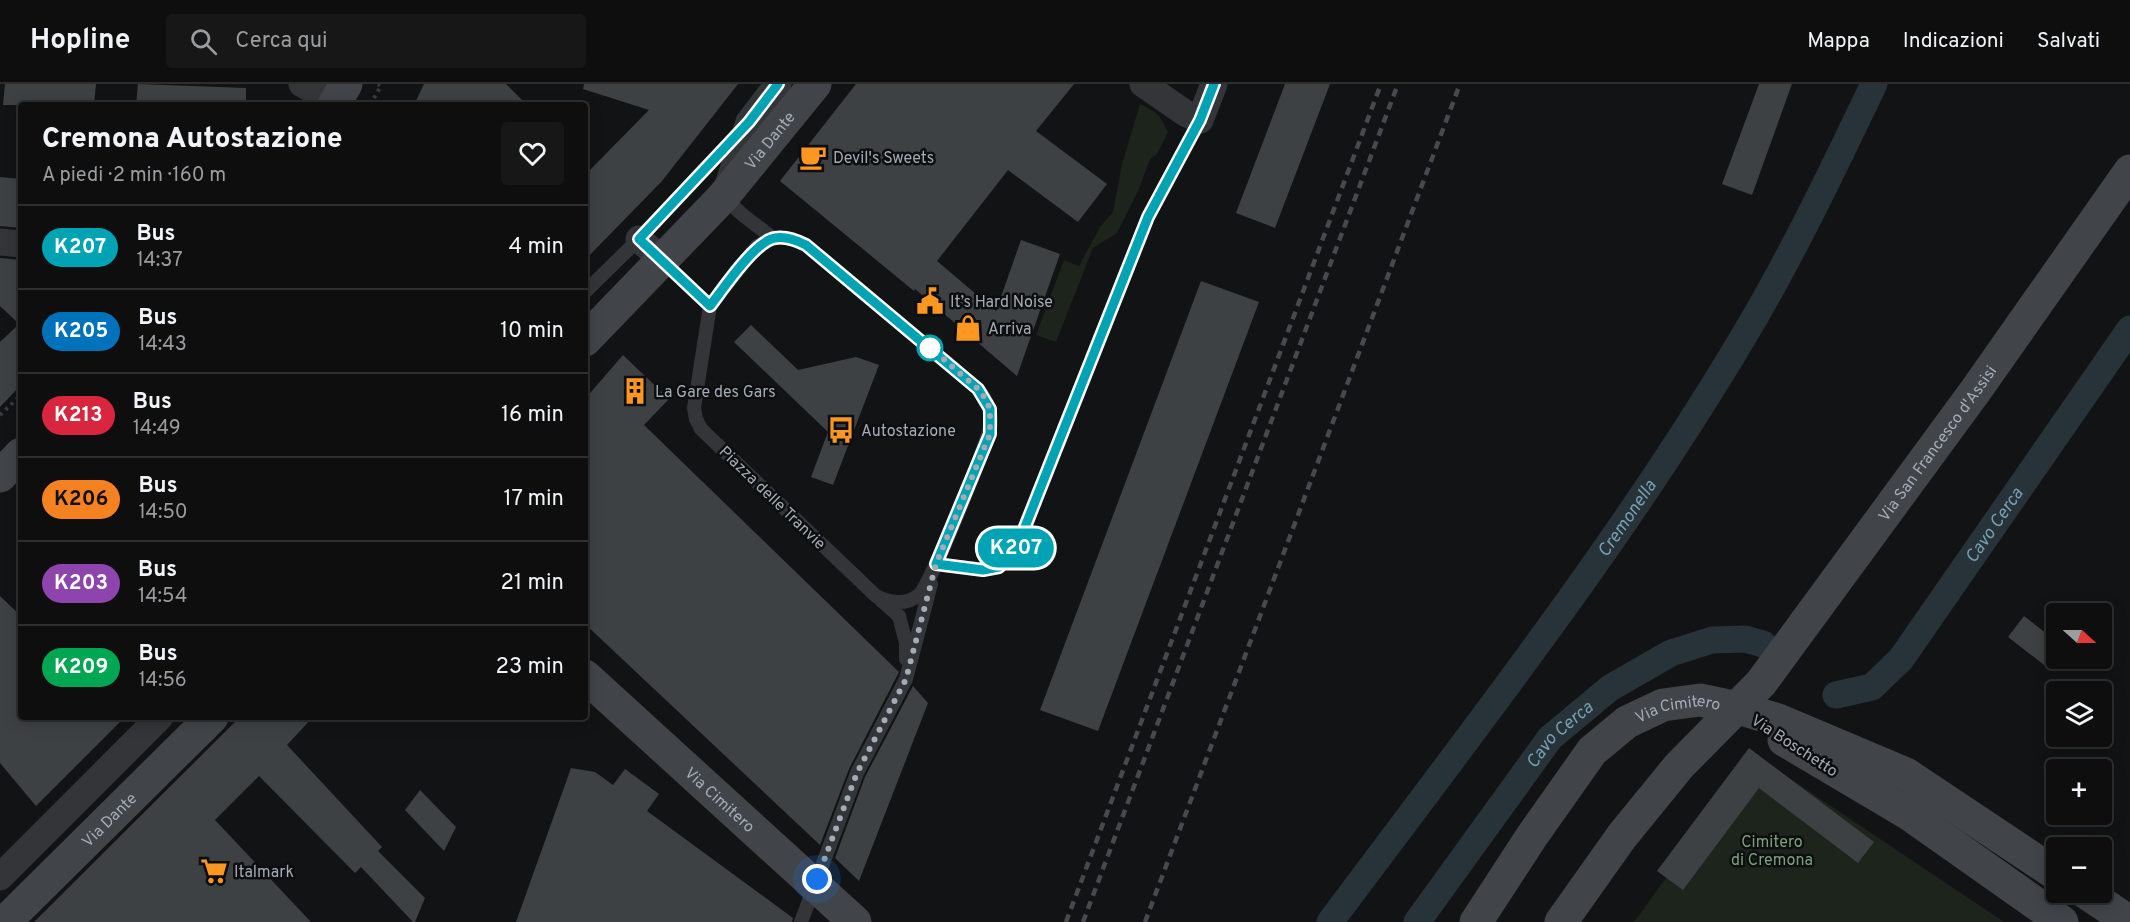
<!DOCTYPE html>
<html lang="it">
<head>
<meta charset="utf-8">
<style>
	body { margin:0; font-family:Overpass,sans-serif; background:#171718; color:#f1f3f6; height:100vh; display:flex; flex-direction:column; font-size:22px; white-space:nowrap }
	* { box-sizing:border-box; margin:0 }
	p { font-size:20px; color:#9b9c9e }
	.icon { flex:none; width:33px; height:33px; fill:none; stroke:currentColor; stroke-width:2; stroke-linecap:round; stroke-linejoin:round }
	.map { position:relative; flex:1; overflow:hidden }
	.sheet { position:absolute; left:18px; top:18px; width:570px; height:618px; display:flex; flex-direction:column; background:#0e0e0f; border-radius:6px; box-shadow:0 3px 15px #0003,0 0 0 2px #2e2e2f }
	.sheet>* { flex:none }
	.badge { padding:0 12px; border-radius:20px; font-size:21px; line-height:39px }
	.needle { width:39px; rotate:111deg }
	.fabs { position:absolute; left:2046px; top:519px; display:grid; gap:12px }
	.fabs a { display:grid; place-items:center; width:66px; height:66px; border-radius:6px; background:#0e0e0f; box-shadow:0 3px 15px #0003,0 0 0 2px #2e2e2f; font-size:30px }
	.you { position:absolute; width:30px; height:30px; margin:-15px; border:4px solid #fff; border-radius:50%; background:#1a73e8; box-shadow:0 0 0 9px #1a73e833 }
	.map>.badge { position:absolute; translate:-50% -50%; box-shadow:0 0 0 3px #fff }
	.round { display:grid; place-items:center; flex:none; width:63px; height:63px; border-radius:6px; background:#171718 }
	.summary { display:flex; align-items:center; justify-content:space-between; height:102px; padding:0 24px }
	h1 { font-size:28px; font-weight:800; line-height:45px }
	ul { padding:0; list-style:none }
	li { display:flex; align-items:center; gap:18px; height:84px; padding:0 24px; border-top:2px solid #2e2e2f }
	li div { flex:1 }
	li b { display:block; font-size:22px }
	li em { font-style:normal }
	li .badge { min-width:66px; font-weight:700; text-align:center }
	header { display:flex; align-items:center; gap:36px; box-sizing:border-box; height:84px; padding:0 30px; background:#0e0e0f; border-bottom:2px solid #2e2e2f }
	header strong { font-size:28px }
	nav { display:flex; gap:33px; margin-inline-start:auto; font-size:21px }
	.search { width:420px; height:54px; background:#171718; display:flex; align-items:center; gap:15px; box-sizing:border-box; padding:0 21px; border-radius:6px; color:#9b9c9e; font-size:22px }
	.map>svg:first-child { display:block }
	.green { fill:#1c241c }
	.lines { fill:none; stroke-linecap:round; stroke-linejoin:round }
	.canal { stroke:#283339; stroke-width:27 }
	.building { fill:#3e4144 }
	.path { stroke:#393c40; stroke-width:4; stroke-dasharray:3 4.5; stroke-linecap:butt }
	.lane { stroke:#333539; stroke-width:14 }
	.street { stroke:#333539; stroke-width:27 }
	.secondary { stroke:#414449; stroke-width:33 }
	.rail { stroke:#46494e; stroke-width:4.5; stroke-dasharray:8 6; stroke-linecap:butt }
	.secondary-bridge { stroke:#414449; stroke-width:33 }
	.line-casing { stroke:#fff; stroke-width:14 }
	.line { stroke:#00a3b4; stroke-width:9 }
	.walk { stroke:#a3abb6; stroke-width:6; stroke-dasharray:0 10.8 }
	.stop-dot { fill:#fff; stroke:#00a3b4; stroke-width:3 }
	.labels { text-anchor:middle; stroke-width:5; stroke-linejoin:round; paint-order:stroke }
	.street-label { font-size:16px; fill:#a3abb6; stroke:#0d0e0f }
	.poi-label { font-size:16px; fill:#a3abb6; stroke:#0d0e0f; text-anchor:start }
	.park-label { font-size:16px; fill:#7ba278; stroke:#0d0e0f }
	.water-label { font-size:18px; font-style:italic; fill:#779fb3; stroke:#0d0e0f }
</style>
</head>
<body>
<header>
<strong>Hopline</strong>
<div class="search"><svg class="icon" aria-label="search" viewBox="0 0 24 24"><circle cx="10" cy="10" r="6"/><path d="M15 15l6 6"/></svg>Cerca qui</div>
<nav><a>Mappa</a><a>Indicazioni</a><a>Salvati</a></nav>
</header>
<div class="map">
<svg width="2130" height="838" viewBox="0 0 2130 838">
	<rect width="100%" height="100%" fill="#121314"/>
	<path class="green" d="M1140,20C1159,29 1159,30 1168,48L1157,70L1150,75L1139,105L1117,149L1093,164L1056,258L1036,251L1064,176L1079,182L1100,143L1113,128L1122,80Z
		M1755,671L2004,838H1634Z"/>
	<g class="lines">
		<g class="canal">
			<path id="s1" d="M1836,611L1872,603L1901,575L2130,245"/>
			<path id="s2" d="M1330,838C1477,641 1631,446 1755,233C1799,157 1836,79 1874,0"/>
			<path id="s3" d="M1417,838L1550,654L1610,604L1671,569L1712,556L1745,555L1763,560"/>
		</g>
	</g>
	<path class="building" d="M5,0H96L94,21H3Z
		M138,0L246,4V21H136Z
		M424,0H506L527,21H414Z
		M584,0H738L662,97L585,176V91L649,26L583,5Z
		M856,0H1074L1036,47L1107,100L1078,138L1008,86L937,177L996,227L1021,156L1060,170L1017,292L915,205L914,207L780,97Z
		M1285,0H1330L1275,144L1236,129Z
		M1759,0H1792L1752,111L1722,100Z
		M0,93L21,95V144L0,142Z
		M0,174L21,176V301L0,323V258L19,240L0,222Z
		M1201,197L1259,218L1098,647L1040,626Z
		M751,241L798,286L856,273L879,281L833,401L811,393L828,348L734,258Z
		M623,271L669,315L644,341L899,588L849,685L820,761L585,540V315Z
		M0,512L21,532V633H125L36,722L0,679Z
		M2024,532L2056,557V573L2048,584L2008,553Z
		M913,602L928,619L859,797L835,774L865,693Z
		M240,633H313L287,661L382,763L378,767L425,814L415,838H413L361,783L355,789L259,692L215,736L311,838H34Z
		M1749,664L1874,758L1858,779L1759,704L1683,806L1657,787Z
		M571,684L595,688L613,701L625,685L659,710L647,727L793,834L792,838H516Z
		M420,706L456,743L444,767L405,726Z"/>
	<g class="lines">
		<path class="path" d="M374,14L381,2L378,0
			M0,331L21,311"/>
		<path class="lane" d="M723,113L744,132L773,154
			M773,154H789L806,161L978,305C986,315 991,324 991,338C990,355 930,502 919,511C905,522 890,519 876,512L701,345L696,335L694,324L710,222L757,162Z
			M663,177L710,222
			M585,208L639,155L740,48
			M936,480L983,486L999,483L1015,468L1148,133L1200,36
			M881,516L899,532L906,559V575
			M801,838L857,689L906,595L931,500"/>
		<path class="street" d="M302,0L335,18
			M1143,0L1185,29L1200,36L1214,0
			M728,101L749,38L778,0
			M639,155L663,177
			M0,158L21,160
			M0,793L160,633"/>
		<g class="secondary">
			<path d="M334,21L346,0"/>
			<path id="s4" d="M585,256L723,113L815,0"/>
			<path d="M0,392L21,370"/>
			<path d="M1784,656L1909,730L2062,838"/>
			<path d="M2085,808L2130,838"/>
			<path id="s5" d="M5,838L212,633"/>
			<path id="s6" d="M1476,838L1532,752L1592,667L1627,638L1663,621L1700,616L1738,624L1778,636L1906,690L2056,790"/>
			<path id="s7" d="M1561,838L1622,752L1679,682L1761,599L1976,306L2130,87"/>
		</g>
		<path class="rail" d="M1066,838L1381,0
			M1083,838L1398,0
			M1145,838L1460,0"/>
		<path class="secondary-bridge" id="s8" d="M585,592L855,838"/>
	</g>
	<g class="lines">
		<defs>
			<path id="line" d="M778,0L749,38L639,155L710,222C723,205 755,157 775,154C786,152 796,156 806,161L978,305L990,325V350L936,480L983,486L999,483L1015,468L1148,133L1200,36L1214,0"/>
		</defs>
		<use href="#line" class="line-casing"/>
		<use href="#line" class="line"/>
		<path class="walk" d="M817,795L857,689L906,595L936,480L990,350V325L985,314L978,305L925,259L930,264"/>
	</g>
	<defs>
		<symbol id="cafe-bare" viewBox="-9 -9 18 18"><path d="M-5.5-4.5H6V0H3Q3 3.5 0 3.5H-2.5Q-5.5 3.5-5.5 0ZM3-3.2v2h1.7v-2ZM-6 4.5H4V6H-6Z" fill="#fe9721" stroke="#0d0e0f" stroke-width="2.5" paint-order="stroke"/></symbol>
		<symbol id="civic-bare" viewBox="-9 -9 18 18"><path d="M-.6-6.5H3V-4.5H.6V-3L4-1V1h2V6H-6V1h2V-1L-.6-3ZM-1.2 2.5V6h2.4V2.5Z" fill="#fe9721" stroke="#0d0e0f" stroke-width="2.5" paint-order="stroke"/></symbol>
		<symbol id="shop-bare" viewBox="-9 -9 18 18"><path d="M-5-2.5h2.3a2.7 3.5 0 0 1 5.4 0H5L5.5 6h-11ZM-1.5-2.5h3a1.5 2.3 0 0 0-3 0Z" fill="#fe9721" stroke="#0d0e0f" stroke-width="2.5" paint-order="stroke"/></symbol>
		<symbol id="building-bare" viewBox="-9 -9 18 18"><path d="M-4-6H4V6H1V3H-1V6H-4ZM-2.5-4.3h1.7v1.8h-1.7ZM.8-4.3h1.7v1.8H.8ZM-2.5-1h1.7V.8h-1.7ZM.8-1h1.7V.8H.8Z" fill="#fe9721" stroke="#0d0e0f" stroke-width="2.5" paint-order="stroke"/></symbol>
		<symbol id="bus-bare" viewBox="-9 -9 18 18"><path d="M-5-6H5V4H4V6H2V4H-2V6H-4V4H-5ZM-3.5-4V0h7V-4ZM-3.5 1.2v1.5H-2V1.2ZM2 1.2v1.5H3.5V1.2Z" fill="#fe9721" stroke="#0d0e0f" stroke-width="2.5" paint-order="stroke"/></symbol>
		<symbol id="supermarket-bare" viewBox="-9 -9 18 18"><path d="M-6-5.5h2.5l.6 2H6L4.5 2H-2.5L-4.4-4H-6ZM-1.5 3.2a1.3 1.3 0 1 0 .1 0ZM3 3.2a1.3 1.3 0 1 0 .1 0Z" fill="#fe9721" stroke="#0d0e0f" stroke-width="2.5" paint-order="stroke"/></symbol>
	</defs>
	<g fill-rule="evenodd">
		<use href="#cafe-bare" x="794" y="54" width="38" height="38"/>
		<use href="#civic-bare" x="911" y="198" width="38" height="38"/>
		<use href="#shop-bare" x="949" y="225" width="38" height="38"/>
		<use href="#building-bare" x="616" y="288" width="38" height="38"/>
		<use href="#bus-bare" x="822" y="327" width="38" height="38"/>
		<use href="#supermarket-bare" x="195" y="768" width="38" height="38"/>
	</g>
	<circle class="stop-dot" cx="930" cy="264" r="12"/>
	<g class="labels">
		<g class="street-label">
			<text dy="6" stroke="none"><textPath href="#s4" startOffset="272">Via Dante</textPath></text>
			<text dy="6" stroke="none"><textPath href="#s7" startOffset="610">Via San Francesco d'Assisi</textPath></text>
			<text transform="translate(773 413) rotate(44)" y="6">Piazza delle Tranvie</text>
			<text dy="6" stroke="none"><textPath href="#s6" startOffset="306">Via Cimitero</textPath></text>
			<text transform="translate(1795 661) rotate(33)" y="6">Via Boschetto</text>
			<text dy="6" stroke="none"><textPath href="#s8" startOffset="183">Via Cimitero</textPath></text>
			<text dy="6" stroke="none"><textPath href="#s5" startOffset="146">Via Dante</textPath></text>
		</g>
		<g class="poi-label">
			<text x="833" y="79">Devil's Sweets</text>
			<text x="950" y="223">It’s Hard Noise</text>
			<text x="988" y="250">Arriva</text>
			<text x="655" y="313">La Gare des Gars</text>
			<text x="861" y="352">Autostazione</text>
			<text x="234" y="793">Italmark</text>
		</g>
		<g class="park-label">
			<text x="1772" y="763">Cimitero<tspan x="1772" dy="18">di Cremona</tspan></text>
		</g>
		<g class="water-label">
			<text dy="6" stroke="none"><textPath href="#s2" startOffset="501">Cremonella</textPath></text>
			<text dy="6" stroke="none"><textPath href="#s1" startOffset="240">Cavo Cerca</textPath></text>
			<text dy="6" stroke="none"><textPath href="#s3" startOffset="236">Cavo Cerca</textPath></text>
		</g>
	</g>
</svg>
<div class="fabs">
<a><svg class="needle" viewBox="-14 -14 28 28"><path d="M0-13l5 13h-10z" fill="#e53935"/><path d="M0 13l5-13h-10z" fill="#9b9c9e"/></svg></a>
<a><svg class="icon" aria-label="layers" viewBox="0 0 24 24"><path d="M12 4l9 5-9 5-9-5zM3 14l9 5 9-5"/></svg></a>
<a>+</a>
<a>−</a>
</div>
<div class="you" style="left:817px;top:795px"></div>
<b class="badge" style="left:1016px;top:464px;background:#00a3b4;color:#fff">K207</b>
<section class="sheet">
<div class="summary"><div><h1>Cremona Autostazione</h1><p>A piedi · 2 min · 160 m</p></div><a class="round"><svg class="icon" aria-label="heart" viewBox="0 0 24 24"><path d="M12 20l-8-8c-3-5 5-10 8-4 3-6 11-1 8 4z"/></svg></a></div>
<ul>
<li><span class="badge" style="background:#00a3b4;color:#fff">K207</span><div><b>Bus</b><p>14:37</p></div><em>4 min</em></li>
<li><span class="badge" style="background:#0072bc;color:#fff">K205</span><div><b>Bus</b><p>14:43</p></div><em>10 min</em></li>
<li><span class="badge" style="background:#d7263d;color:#fff">K213</span><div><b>Bus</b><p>14:49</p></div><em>16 min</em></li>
<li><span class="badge" style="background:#f58220;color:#111">K206</span><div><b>Bus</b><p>14:50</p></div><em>17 min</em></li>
<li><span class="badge" style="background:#8e44ad;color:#fff">K203</span><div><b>Bus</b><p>14:54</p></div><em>21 min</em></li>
<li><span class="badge" style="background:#00a651;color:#fff">K209</span><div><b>Bus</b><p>14:56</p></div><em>23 min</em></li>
</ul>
</section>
</div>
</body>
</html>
